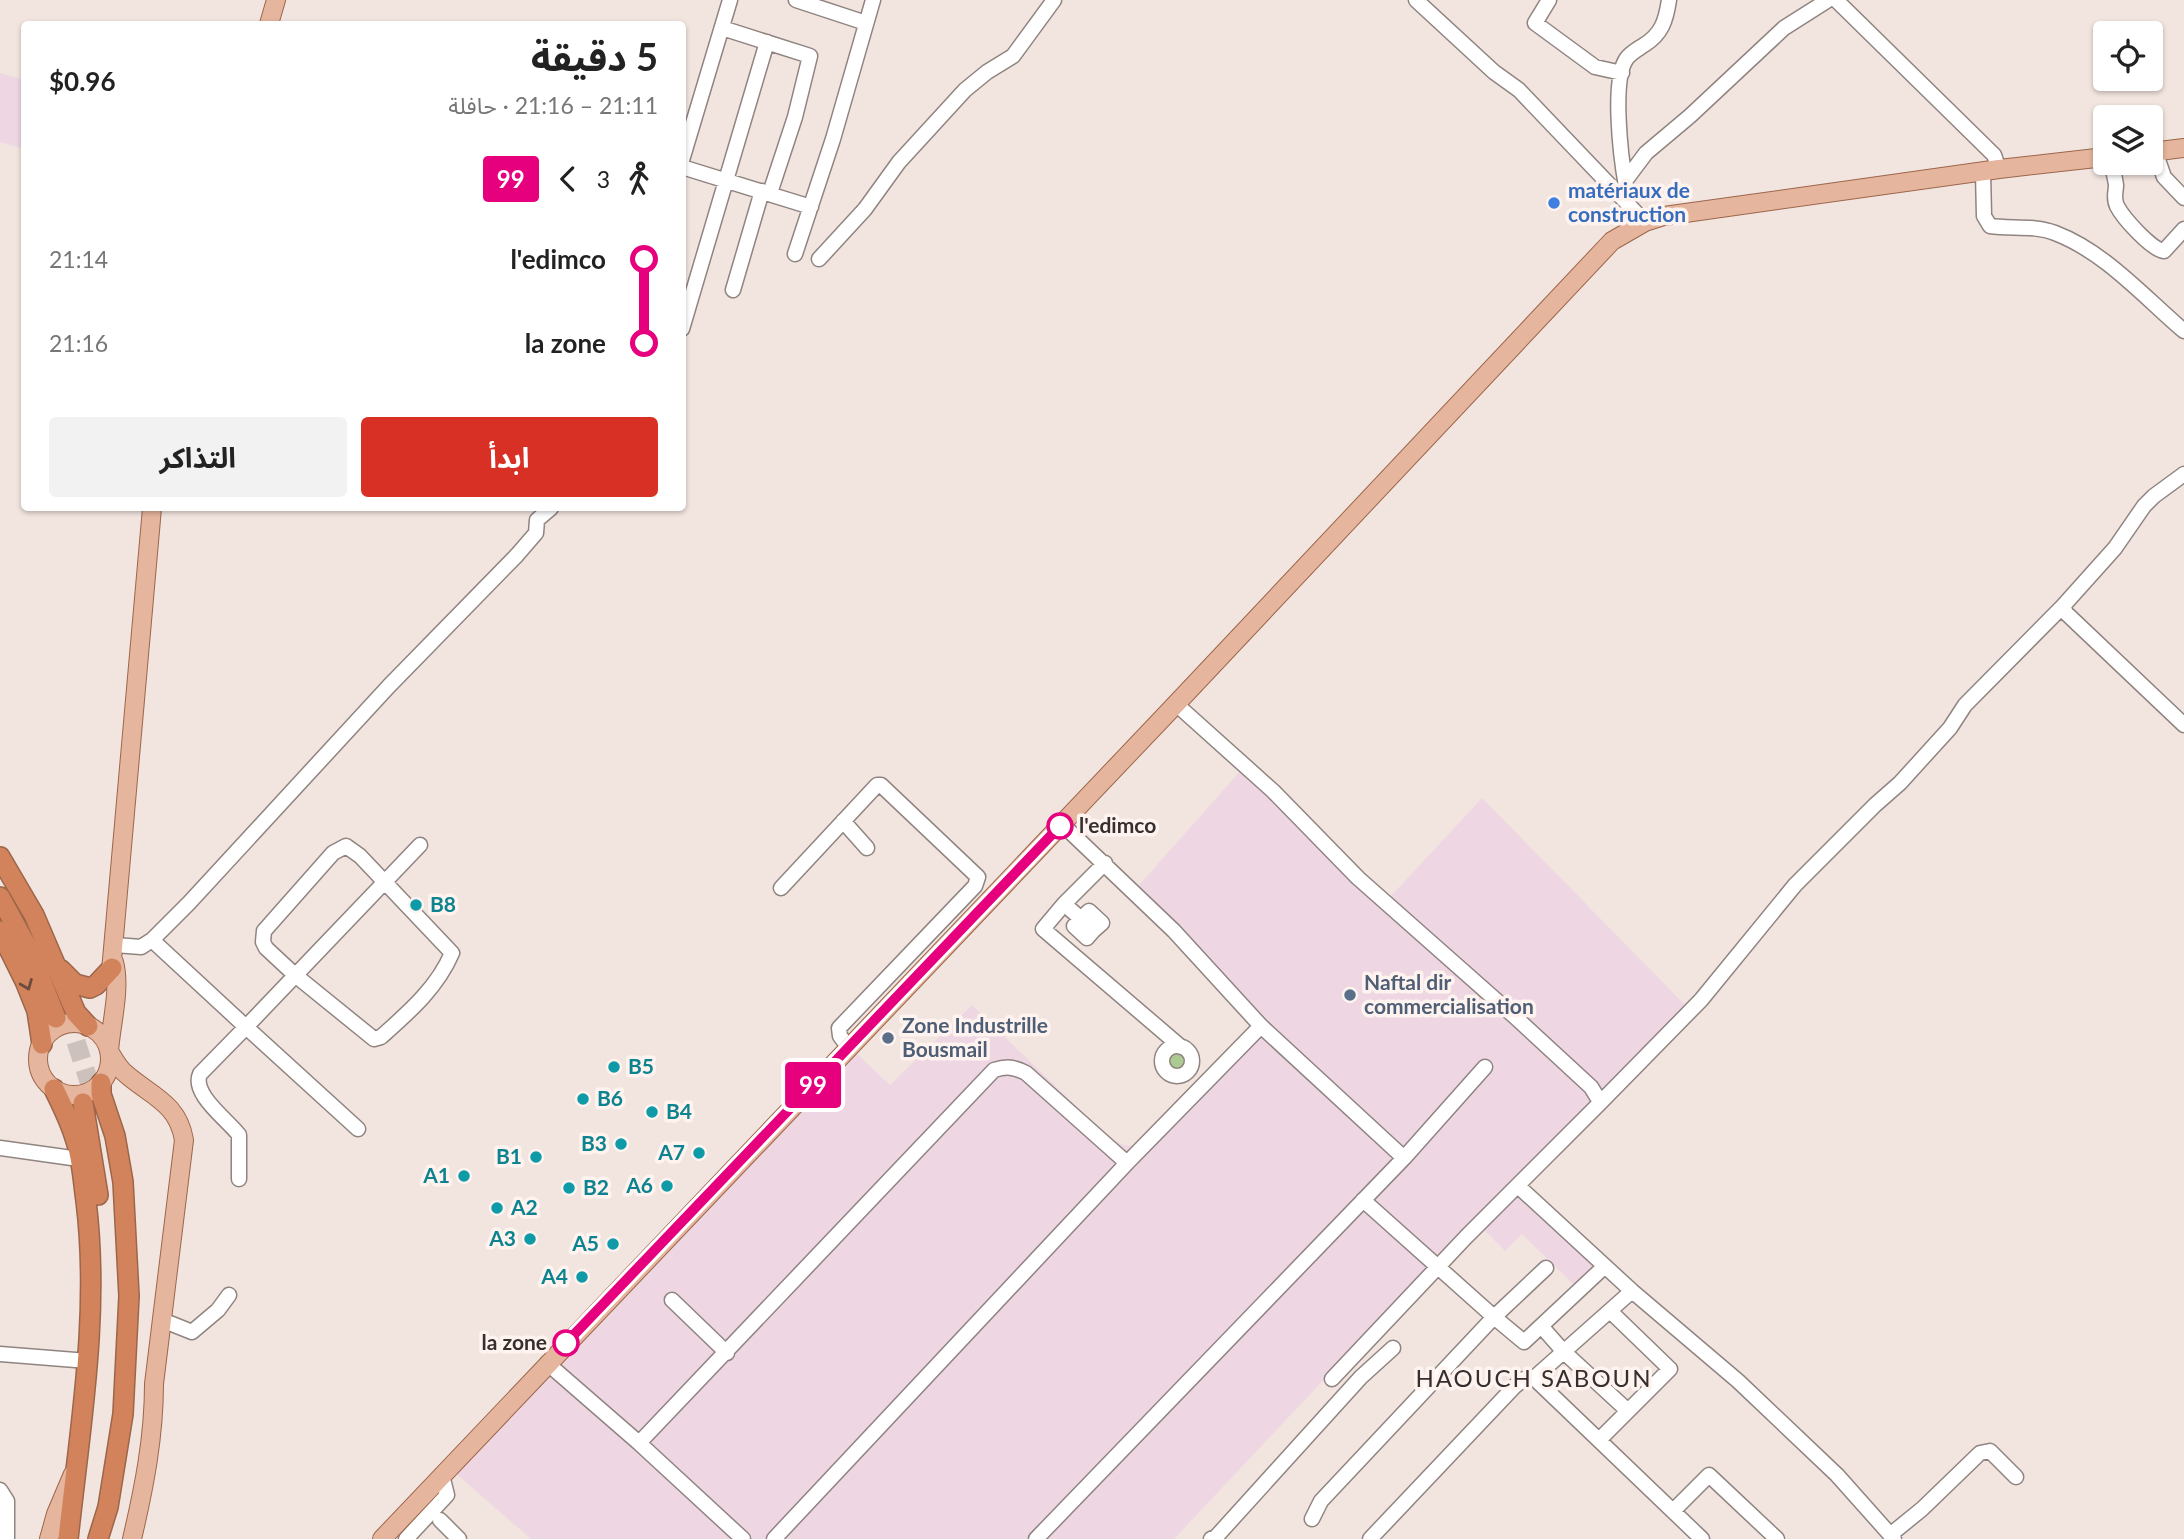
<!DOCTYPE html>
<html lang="ar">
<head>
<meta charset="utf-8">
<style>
	body { margin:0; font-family:Lato,"Noto Sans Arabic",sans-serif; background:#f2f2f2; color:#222; direction:rtl; height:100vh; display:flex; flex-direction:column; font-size:26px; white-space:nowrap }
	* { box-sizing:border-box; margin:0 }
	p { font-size:23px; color:#767676 }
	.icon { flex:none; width:38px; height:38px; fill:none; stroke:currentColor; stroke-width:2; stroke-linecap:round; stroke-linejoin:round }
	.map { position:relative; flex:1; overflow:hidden; direction:ltr }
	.details { position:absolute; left:21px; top:21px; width:665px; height:490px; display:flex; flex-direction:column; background:#fff; border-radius:7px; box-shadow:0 2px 5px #0004; direction:rtl }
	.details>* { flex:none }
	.badge { padding:0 14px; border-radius:5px; font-size:24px; line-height:46px }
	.tools { position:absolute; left:2093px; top:21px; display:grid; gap:14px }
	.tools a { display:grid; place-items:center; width:70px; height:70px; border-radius:7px; background:#fff; box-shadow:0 2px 5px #0004; font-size:35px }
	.map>.badge { position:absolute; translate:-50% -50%; box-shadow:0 0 0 4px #fff }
	.legs { display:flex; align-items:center; gap:10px; height:77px; padding:0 28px; font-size:23px }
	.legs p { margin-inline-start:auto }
	.overview { display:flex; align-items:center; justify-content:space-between; height:119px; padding:0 28px }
	h1 { font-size:38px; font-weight:700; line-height:52px }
	.cta { display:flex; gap:14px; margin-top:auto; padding:14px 28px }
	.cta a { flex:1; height:80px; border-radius:7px; background:#d93025; color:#fff; font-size:28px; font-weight:700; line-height:80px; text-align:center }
	.cta a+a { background:#f2f2f2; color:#222 }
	ul { padding:0 28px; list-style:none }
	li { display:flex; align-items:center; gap:24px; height:84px; font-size:26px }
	li i { display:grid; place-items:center; width:10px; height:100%; margin:0 9px; background:currentColor }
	li i::after { content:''; width:18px; height:18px; margin:-9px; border:5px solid; border-radius:50%; background:#fff }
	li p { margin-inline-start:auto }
	li:first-child i { background:linear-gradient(#0000 50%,currentColor 0) }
	li:last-child i { background:linear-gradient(currentColor 50%,#0000 0) }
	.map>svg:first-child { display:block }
	.industrial { fill:#eed7e3 }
	.green { fill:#accb92 }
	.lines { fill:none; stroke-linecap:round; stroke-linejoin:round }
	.highway-tunnel { stroke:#ccc1bc; stroke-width:19; stroke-dasharray:19 10; stroke-linecap:butt }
	.minor-casing { stroke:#908480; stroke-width:17 }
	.major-casing { stroke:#9c664b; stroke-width:20 }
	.highway-casing { stroke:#9c664b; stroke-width:22 }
	.minor { stroke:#fff; stroke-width:14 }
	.major { stroke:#e5b59d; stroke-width:18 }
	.highway { stroke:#d3835b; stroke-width:19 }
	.oneway { stroke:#6c4c3e }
	.line-1-casing { stroke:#fff; stroke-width:16 }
	.line-1 { stroke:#e6007e; stroke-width:10 }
	.shop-dot { fill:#3f7fe0; stroke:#fef3ef; stroke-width:2.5 }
	.stop-1-dot { fill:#fff; stroke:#e6007e; stroke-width:3.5 }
	.culture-dot { fill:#0f9aa8; stroke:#fef3ef; stroke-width:2.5 }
	.service-dot { fill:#5c6f8a; stroke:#fef3ef; stroke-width:2.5 }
	.labels { text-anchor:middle; stroke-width:7; stroke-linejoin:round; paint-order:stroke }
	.shop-label { font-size:21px; font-weight:bold; fill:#366cbe; stroke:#fef3ef; text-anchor:start }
	.stop-label { font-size:21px; font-weight:bold; fill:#352f2e; stroke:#fef3ef; text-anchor:start }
	.culture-label { font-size:21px; font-weight:bold; fill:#0d838f; stroke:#fef3ef; text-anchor:end }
	.service-label { font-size:21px; font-weight:bold; fill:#4e5e75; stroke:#fef3ef; text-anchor:start }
	.quarter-label { font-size:24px; letter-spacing:2px; fill:#352f2e; stroke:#fef3ef }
</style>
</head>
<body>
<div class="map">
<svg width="2184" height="1539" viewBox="0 0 2184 1539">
	<rect width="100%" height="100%" fill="#f2e5e0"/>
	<path class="industrial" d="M0,73L24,80V149L0,142Z
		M1243,768L1390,897L1482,798L1686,1006L1514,1182L1602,1269L1579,1290L1522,1234L1505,1251L1474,1220L1174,1539H531L454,1472L855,1052L890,1085L972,1005L1108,1137L1124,1145L1133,1146L1139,1145L1263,1019L1132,893Z"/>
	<path class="green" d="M1168 1061a8 8 0 1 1 16 0a8 8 0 1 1-16 0Z"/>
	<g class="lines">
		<path class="highway-tunnel" d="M67,1014L95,1100"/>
		<defs>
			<path id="minor" d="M796,0L866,23
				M1416,0L1494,72L1519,90L1645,222
				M1549,0L1535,23L1595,67L1622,73
				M1836,0L1994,155L1999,169
				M722,28L810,56L795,117L770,193
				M2155,151L2164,177L2184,198
				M682,160L730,0
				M2111,163C2113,170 2115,177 2116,185C2116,192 2113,198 2117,206C2123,218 2152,250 2164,251L2184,229
				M682,167L811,207
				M1983,172L1984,216L1990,226C2011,229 2035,225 2055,233C2105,252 2144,297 2184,331
				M1625,181L1646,153L1690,116L1784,28L1828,0
				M1626,186C1621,159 1611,79 1627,58C1632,52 1638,49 1644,45C1662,34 1666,20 1669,0
				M795,254L833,139L873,0
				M819,259L865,209L899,162L965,90L987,72L1013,56L1054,0
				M733,290L762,191
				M682,329L767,42
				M2184,474L2154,496L2144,506L2115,548L2063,606L2066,613L2184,725
				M1176,704L1273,791L1358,878L1514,1016L1591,1087L1599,1100L1598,1105L1466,1237L1332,1379
				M843,821L867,848
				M1062,824L1174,931L1261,1026L1404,1158
				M346,846L360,856L452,953C437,988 409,1012 381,1037L374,1039L295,975L266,948L263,942L264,931L333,853Z
				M1105,863L1064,904L1043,929L1181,1047
				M781,888L877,785H881L978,877L975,886L839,1028L840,1036L849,1048
				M1064,904L1094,930L1102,923L1089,911L1074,926L1087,938L1094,930
				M152,940L246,1027L420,845
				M115,945L141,947L152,940L189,903L389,686L517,555L536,533L537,520L551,508
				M1162 1061a15 15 0 1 1 30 0a15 15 0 1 1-30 0Z
				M1598,1105L1701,1000L1795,885L1875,805L1900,783L1950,728L1965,705L2063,606
				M0,1148L79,1159
				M239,1179V1135C228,1120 191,1094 200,1074L246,1027L358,1129
				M1518,1186L1632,1291L1738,1381L1837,1475L1894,1539
				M1546,1268L1494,1317L1524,1342L1605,1266
				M672,1300L727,1353
				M162,1320L192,1332L218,1310L229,1295
				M1542,1327L1564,1352L1628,1411
				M0,1354L88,1361
				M547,1363L639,1443L743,1539
				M1534,1378L1702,1539
				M1599,1440L1670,1369L1610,1311
				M639,1443L994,1070C1007,1066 1014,1067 1026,1073L1127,1163
				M0,1490L7,1501V1539
				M1673,1511L1709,1475L1777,1539
				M1312,1519L1321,1501L1494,1317L1363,1200
				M440,1520L459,1539
				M1890,1535L1922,1509L1980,1453L1990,1451L2016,1477
				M406,1539L447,1495L442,1475
				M774,1539L1127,1163L1261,1026
				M1036,1539L1404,1158L1485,1067
				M1211,1539L1216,1537L1361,1377L1393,1348
				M1370,1539L1515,1386L1524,1379L1534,1378L1632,1291"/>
			<path id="major" d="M269,24L276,0
				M2151,152L2184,148
				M114,962C121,988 111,1024 109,1051C114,1059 118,1068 126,1074C151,1096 178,1103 184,1140L154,1384C154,1437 144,1488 132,1539
				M111,971L152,508
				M38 1059a36 36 0 1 1 72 0a36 36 0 1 1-72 0Z
				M49,1539L56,1514L73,1474
				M382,1539L1176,704L1612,241L1645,222L1664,216L1999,169L2105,157"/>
			<path id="highway" d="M0,857L34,915L76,1013L88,1026
				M0,897L30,952L56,1018
				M0,931L25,981L37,1011L42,1044
				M61,970L75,984L90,988L96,985L112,968
				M54,1089C62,1105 70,1121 75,1138C82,1157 83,1180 86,1201C100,1314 80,1427 68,1539
				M83,1103L98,1195
				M98,1539L108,1507L123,1414L129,1296L123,1182L115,1136L101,1094V1083"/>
		</defs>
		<use href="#minor" class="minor-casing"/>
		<use href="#major" class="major-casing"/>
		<use href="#highway" class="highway-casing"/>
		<use href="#minor" class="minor"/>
		<use href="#major" class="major"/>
		<use href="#highway" class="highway"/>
	</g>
	<defs><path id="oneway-chevron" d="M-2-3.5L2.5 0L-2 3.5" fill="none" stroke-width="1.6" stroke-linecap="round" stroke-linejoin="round" transform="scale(1.75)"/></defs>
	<use class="oneway" href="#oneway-chevron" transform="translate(27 985) rotate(68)"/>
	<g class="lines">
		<defs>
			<path id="line-1" d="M566,1343L1060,826"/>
		</defs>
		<use href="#line-1" class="line-1-casing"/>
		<use href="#line-1" class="line-1"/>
	</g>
	<circle class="shop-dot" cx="1554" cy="203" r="7"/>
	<g class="stop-1-dot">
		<circle cx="1060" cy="826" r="12"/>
		<circle cx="566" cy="1343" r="12"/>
	</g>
	<g class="culture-dot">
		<circle cx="416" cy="905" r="7"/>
		<circle cx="614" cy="1067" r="7"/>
		<circle cx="583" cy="1099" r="7"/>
		<circle cx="652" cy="1112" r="7"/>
		<circle cx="621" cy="1144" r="7"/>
		<circle cx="699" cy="1153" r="7"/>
		<circle cx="536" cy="1157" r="7"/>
		<circle cx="464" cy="1176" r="7"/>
		<circle cx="667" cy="1186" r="7"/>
		<circle cx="569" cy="1188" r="7"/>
		<circle cx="497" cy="1208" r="7"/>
		<circle cx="530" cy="1239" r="7"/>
		<circle cx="613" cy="1244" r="7"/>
		<circle cx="582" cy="1277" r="7"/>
	</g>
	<g class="service-dot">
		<circle cx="1350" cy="995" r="7"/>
		<circle cx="888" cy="1038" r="7"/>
	</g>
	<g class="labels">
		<g class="shop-label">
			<text x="1568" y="198">matériaux de<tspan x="1568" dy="24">construction</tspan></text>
		</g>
		<g class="stop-label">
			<text x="1079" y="833">l'edimco</text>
			<text x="547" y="1350" text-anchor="end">la zone</text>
		</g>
		<g class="culture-label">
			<text x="430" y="912" text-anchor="start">B8</text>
			<text x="628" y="1074" text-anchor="start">B5</text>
			<text x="597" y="1106" text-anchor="start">B6</text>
			<text x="666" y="1119" text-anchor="start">B4</text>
			<text x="607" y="1151">B3</text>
			<text x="685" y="1160">A7</text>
			<text x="522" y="1164">B1</text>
			<text x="450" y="1183">A1</text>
			<text x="653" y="1193">A6</text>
			<text x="583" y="1195" text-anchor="start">B2</text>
			<text x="511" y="1215" text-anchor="start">A2</text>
			<text x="516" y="1246">A3</text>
			<text x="599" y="1251">A5</text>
			<text x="568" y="1284">A4</text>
		</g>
		<g class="service-label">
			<text x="1364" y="990">Naftal dir<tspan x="1364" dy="24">commercialisation</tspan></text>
			<text x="902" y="1033">Zone Industrille<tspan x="902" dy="24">Bousmail</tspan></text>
		</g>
		<g class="quarter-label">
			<text x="1534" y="1387">HAOUCH SABOUN</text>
		</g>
	</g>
</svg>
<div class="tools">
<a><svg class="icon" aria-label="locate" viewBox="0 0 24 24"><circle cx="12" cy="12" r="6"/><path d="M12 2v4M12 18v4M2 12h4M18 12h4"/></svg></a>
<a><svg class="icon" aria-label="layers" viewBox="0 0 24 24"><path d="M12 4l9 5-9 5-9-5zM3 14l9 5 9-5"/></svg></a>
</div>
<b class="badge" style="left:813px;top:1085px;background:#e6007e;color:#fff">99</b>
<section class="details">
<div class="overview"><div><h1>5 دقيقة</h1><p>21:11 – 21:16 · حافلة</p></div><b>$0.96</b></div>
<div class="legs"><svg class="icon" aria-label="walk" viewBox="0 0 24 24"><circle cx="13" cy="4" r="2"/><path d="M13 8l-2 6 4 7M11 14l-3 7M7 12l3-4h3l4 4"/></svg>3<svg class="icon" aria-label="back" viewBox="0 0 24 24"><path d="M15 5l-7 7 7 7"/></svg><b class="badge" style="background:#e6007e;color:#fff">99</b></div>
<ul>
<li><i style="color:#e6007e"></i><b>l'edimco</b><p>21:14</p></li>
<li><i style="color:#e6007e"></i><b>la zone</b><p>21:16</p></li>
</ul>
<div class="cta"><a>ابدأ</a><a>التذاكر</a></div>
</section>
</div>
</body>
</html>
